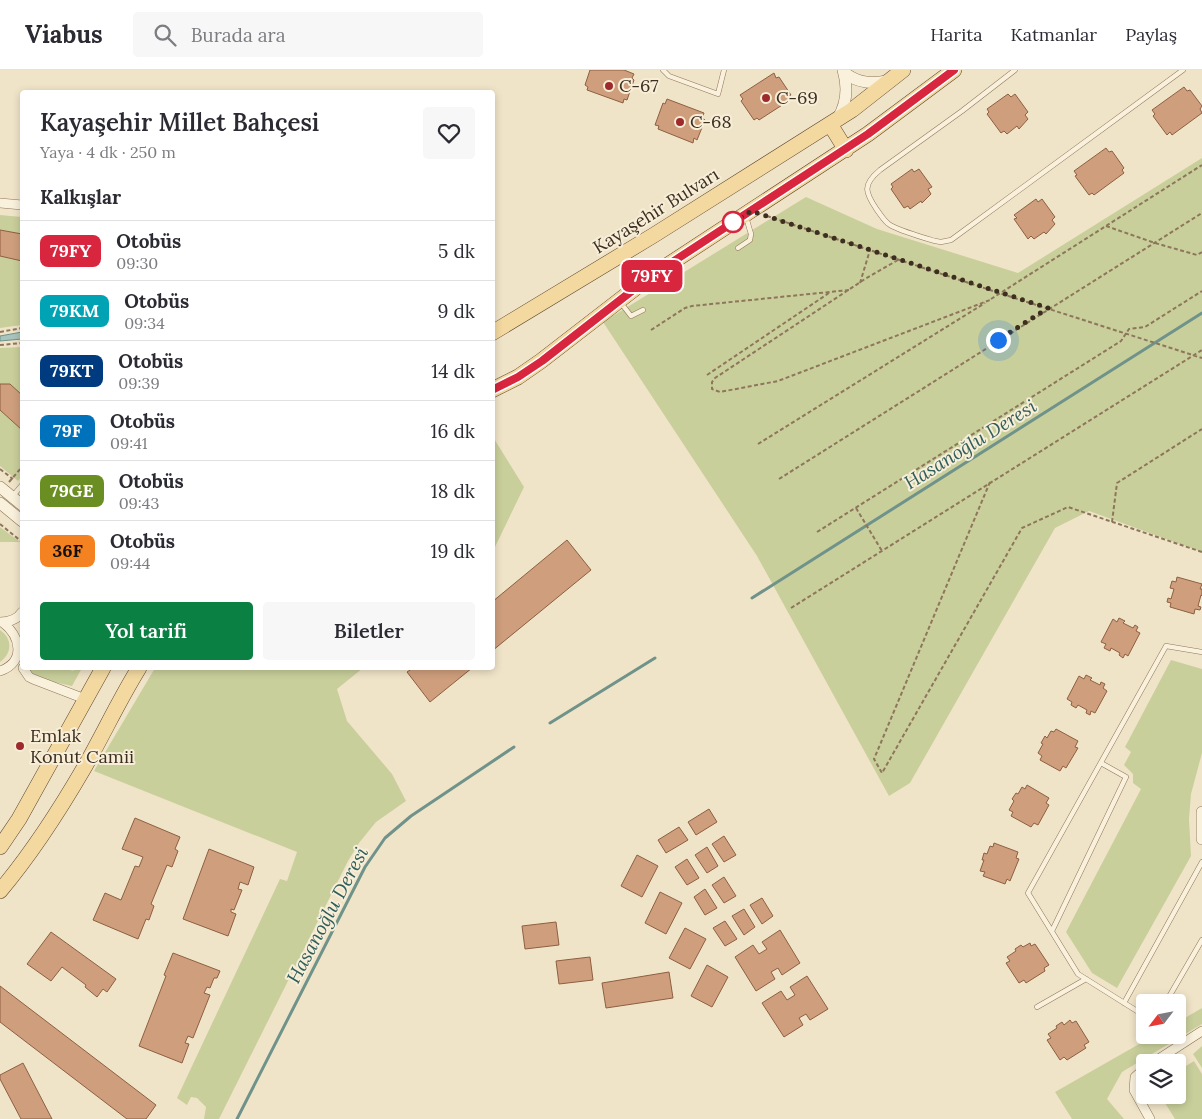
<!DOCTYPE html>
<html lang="tr">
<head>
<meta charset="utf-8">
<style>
	body { margin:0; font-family:Lora,serif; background:#f7f7f7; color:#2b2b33; height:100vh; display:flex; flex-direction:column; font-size:19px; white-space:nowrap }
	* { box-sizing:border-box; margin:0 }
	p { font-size:16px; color:#7c7c81 }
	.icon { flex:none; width:28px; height:28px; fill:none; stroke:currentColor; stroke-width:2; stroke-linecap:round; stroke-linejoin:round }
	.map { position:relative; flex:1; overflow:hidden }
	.drawer { position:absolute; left:20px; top:20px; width:475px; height:580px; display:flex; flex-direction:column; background:#fff; border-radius:5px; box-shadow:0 2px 8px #0003 }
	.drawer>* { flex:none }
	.badge { padding:0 10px; border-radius:8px; font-size:18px; line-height:32px }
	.needle { width:32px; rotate:238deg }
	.buttons { position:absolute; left:1136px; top:924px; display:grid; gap:10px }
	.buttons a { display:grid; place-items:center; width:50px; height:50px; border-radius:5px; background:#fff; box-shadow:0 2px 8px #0003; font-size:25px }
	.you { position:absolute; width:25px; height:25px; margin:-12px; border:4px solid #fff; border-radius:50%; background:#1a73e8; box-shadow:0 0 0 8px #1a73e833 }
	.map>.badge { position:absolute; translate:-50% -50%; box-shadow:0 0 0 2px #fff }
	h2 { padding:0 20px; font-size:19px; line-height:45px }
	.round { display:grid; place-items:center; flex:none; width:52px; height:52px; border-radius:5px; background:#f7f7f7 }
	.summary { display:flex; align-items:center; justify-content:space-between; height:85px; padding:0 20px }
	h1 { font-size:24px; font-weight:600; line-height:38px }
	.primary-button { display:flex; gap:10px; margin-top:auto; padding:10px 20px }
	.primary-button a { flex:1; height:58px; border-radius:5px; background:#0b8043; color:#fff; font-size:20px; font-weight:600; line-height:58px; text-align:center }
	.primary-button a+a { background:#f7f7f7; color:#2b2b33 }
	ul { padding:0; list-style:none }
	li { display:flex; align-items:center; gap:15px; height:60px; padding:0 20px; border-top:1px solid #e1e1e2 }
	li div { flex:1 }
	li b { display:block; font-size:19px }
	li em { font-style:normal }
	li .badge { min-width:55px; font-weight:700; text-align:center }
	header { display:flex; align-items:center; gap:30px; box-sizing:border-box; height:70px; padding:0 25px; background:#fff; border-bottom:1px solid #e1e1e2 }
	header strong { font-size:24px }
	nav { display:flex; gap:28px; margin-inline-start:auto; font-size:18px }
	.search { width:350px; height:45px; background:#f7f7f7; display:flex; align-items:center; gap:12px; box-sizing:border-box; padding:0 18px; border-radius:5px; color:#7c7c81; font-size:19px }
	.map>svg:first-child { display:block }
	.green { fill:#c9cf9b }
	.water { fill:#a9c4bc; stroke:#6f938a }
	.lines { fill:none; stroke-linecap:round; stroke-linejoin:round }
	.stream { stroke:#6f938a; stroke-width:3 }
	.building { fill:#cf9f7d; stroke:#8d5f41 }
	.service-casing { stroke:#8d765c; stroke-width:5.5 }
	.minor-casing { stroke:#8d765c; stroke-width:10 }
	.tertiary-casing { stroke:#8d765c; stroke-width:12 }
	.primary-casing { stroke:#5b4430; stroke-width:16 }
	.path { stroke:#8d765c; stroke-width:2; stroke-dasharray:4 2.5; stroke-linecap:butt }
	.service { stroke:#faf1dc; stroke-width:4.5 }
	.minor { stroke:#faf1dc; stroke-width:9 }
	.tertiary { stroke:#faf1dc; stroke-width:11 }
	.primary { stroke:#f3d9a0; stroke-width:15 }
	.line-casing { stroke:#fff; stroke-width:11 }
	.line { stroke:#d7263d; stroke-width:8 }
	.walk { stroke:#3d2e20; stroke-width:5; stroke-dasharray:0 9 }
	.poi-dot { fill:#9e2a2b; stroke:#f7eed8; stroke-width:2 }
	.stop-dot { fill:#fff; stroke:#d7263d; stroke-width:2.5 }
	.labels { text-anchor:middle; stroke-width:4; stroke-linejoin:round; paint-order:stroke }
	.poi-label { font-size:18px; fill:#3d2e20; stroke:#f7eed8; text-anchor:start }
	.street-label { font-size:18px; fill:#3d2e20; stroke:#f7eed8 }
	.water-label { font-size:19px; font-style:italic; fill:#2f5d5a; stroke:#f7eed8 }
</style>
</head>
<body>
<header>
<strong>Viabus</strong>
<div class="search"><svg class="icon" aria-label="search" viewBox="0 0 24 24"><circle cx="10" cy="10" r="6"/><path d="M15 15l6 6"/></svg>Burada ara</div>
<nav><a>Harita</a><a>Katmanlar</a><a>Paylaş</a></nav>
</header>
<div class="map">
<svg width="1202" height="1049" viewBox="0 0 1202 1049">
	<rect width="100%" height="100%" fill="#f0e4c8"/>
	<path class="green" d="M1202,88V482L1089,441L1055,458L910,713L889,726L757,486L603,252L806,127L877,159L1018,203Z
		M0,145L22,147V255L0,258Z
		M22,277V406L18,411L0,396V278Z
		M493,367L524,417L493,481Z
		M0,457L20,472H0Z
		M0,560C13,569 12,583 0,592Z
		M1171,590L1202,599V683L1191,724L1189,749L1191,786L1117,918L1092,903L1066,862L1141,719L1133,713V704L1124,695L1131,682L1125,677Z
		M28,598H64L73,601L75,598H82L72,616C60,613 33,609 28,598Z
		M155,598H363L337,619L347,651L392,704L406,731L376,752L359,773L348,791L219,1049H204L206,1037L197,1028L191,1027L187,1035L177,1028L280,809L287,811L297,782L94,701Z
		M1202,938V954L1122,1002L1107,1029L1124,1049H1072L1055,1022L1155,965H1178V952Z
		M1202,976V998L1193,984Z
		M1194,991L1202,1004V1049H1175L1160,1025H1178V1001Z"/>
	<path class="water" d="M22,262V269L0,271V266Z"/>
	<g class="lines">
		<path class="stream" d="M752,528L1202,243
			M550,653L655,588
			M237,1049L365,797L385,768L411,746L514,677"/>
	</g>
	<path class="building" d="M590,0H624L634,4L632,8L634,10L627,30L624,29L623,33L587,20L588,17L585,15Z
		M774,3L776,8L779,7L791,25L788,26L790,30L759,50L757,48L754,50L741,31L743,29L740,25Z
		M1184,17L1187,21L1190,20L1202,36L1200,39L1202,43L1172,65L1170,62L1167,65L1153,46L1155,44L1152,40Z
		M1008,24L1011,27L1015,24L1028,42L1025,45L1028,49L1019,59L1017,56L1007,64L1004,61L1001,63L987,44L989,42L987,39Z
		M667,29L704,43L702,48L705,50L697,70L694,68L693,73L658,59L659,56L655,55L663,33L665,34Z
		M1106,78L1109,82L1112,81L1124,98L1122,100L1124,103L1094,125L1092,123L1089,125L1075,106L1077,105L1074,101Z
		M912,99L914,102L919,99L932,117L928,119L931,124L922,133L921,131L910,139L908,136L904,138L891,119L893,117L891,114Z
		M1036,129L1038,132L1042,129L1055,147L1052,150L1055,154L1046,164L1044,162L1034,169L1031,166L1028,169L1014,149L1017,148L1014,145Z
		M0,160L22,164V191L0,186Z
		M0,314H10L22,325V360L0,340Z
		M567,470L591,500L492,581V532Z
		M1177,507L1202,514L1200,519H1202V526L1201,525L1198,536L1201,537L1200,540L1195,539L1194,544L1170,537L1171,533L1167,532L1168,528L1171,529L1174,519L1170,518L1172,511L1176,512Z
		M1119,548L1125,551L1123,553L1133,558L1135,555L1138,557L1136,561L1140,563L1128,586L1125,584L1123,588L1119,585L1120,583L1111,578L1110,581L1104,578L1106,574L1101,572L1113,549L1117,552Z
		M413,598H472L430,632L407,602Z
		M1086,605L1092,608L1090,610L1100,615L1101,612L1105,614L1103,618L1107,621L1095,643L1091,641L1090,645L1086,643L1087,640L1078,635L1076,638L1071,635L1072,632L1067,629L1079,606L1084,609Z
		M1056,659L1078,671L1075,677L1078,678L1066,698L1063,696L1060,701L1040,690L1042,686L1038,683L1043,674L1041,673L1045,666L1047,668L1051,661L1054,662Z
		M1027,715L1049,728L1046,733L1049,735L1038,755L1034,753L1031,757L1011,746L1013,742L1009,740L1014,731L1012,729L1016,723L1018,724L1022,717L1025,719Z
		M709,739L717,752L696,765L688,752Z
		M135,748L180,767L175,779L178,781L172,797L167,795L151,834L154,836L149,850L146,849L138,869L93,850L105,823L121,830L135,796L139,797L143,787L122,779Z
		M679,757L688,770L666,783L658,770Z
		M724,766L736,785L724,792L712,774Z
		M994,773L1018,782L1016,788L1019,789L1010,811L1007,809L1005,814L983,806L985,802L980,801L984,790H982L984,783L987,784L990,776L993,777Z
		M707,777L718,796L707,803L695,785Z
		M209,779L254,797L248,815L240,812L238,819L242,820L234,840L231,839V842L236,844L228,866L183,849Z
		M637,785L658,796L642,827L621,816Z
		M687,789L699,808L687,815L675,797Z
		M724,807L736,826L724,833L712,815Z
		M705,819L717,838L705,845L694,827Z
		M660,822L682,833L666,864L645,853Z
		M762,828L773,846L762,854L750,835Z
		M744,839L755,857L744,865L732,846Z
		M725,851L737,869L725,876L713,858Z
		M556,852L559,875L525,879L522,856Z
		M685,858L706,869L690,899L669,888Z
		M780,860L800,893L782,905L778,898L771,902L775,909L756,921L735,887L753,875L759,884L767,879L762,872Z
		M51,862L116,909L107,922L103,919L97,927L85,917L86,915L62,897L51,911L27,894Z
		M1030,873L1031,876L1035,874L1049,895L1044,898L1045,901L1026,913L1024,910L1019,913L1006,893L1010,891L1007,887L1016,881L1015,879L1021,875L1023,877Z
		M173,883L220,901L217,908H214L210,918L207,917L204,923L210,925L193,968L188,966L185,973L189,974L182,993L139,976L166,906L164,905Z
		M590,887L593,910L559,914L556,891Z
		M707,895L728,907L712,937L691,926Z
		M669,902L673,928L606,938L602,913Z
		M807,906L828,939L810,950L806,944L799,948L803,955L784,967L762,933L781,921L787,930L795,925L790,917Z
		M0,916L156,1035L146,1049H127L0,952Z
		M1070,950L1072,953L1076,951L1089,972L1084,975L1086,978L1067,990L1064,987L1060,990L1047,970L1051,968L1048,964L1057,958L1056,956L1062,952L1064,955Z
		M23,993L52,1049H21L0,1009V1005Z"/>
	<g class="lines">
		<defs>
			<path id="service" d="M663,0L669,6L718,24L724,0
				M1015,0L962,41L880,100C862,115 865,122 877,140C881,145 884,151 890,155C903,162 921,167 935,171L941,172L951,170L1183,0
				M738,178L750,170L751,164L746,147
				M621,233L631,246L643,240
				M12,427L22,415
				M1052,861L1126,707L1101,693
				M1166,932L1202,870
				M1124,933L1202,792
				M1037,937L1086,909
				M1145,946L1078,904L1028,823L1166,576L1202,582"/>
			<path id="minor" d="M0,133L22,135
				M0,552C9,552 17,550 22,542
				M23,598L29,607L33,609L85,629
				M0,601C26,592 21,566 2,552
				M1154,992L1202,961
				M1145,998L1135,1007L1134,1020L1150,1049"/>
			<path id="tertiary" d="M844,2C858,14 873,14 890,10
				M838,48C847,33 848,17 843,0
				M0,417L22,435
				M0,433L22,451
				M1202,742V769"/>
			<path id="primary" d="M830,54L846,80
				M492,263L654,165L852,40L903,0
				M492,320L518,307L541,291L651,206L868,64L954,0
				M0,777L19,749L103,598
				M0,821C32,783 59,741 84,698C103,665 119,630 139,598"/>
		</defs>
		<use href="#service" class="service-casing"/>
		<use href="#minor" class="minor-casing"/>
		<use href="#tertiary" class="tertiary-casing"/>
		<use href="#primary" class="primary-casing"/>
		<path class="path" d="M767,146L999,223L1202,288
			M1106,156L1155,173L1197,185L1202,182
			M898,190L865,209L715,308L712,312V319L720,322L778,311L990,230
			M860,213L870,180
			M991,229L1202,95
			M651,260L685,238L692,236L849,220
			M0,262L22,258
			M0,275L22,273
			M707,305L829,223
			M758,374L985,233
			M0,399L13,409
			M779,409L1202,143
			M9,412L22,397
			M990,412L874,689L882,703L1022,458L1068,437L1202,482
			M856,438L882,481
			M1112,452L1117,413L1202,359
			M0,454L22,472
			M817,462L1121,271L1129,259L1145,257L1202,221
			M791,538L1202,280"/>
		<use href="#service" class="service"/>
		<use href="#minor" class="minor"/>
		<use href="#tertiary" class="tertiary"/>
		<use href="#primary" class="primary"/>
	</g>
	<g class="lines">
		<defs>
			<path id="line" d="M492,320L518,307L542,291L651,206L868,64L954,0"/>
		</defs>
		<use href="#line" class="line-casing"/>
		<use href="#line" class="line"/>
		<path class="walk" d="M733,152L730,155L751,141L1048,238L998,270"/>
	</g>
	<g class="poi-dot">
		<circle cx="609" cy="16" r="5"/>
		<circle cx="766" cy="28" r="5"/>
		<circle cx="680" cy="52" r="5"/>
		<circle cx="20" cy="676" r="5"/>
	</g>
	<circle class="stop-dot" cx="733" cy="152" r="10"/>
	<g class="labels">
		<g class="poi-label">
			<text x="619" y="22">C-67</text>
			<text x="776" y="34">C-69</text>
			<text x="690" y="58">C-68</text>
			<text x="30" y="672">Emlak<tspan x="30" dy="21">Konut Camii</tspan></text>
		</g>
		<g class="street-label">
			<text transform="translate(656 141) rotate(-32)" y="6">Kayaşehir Bulvarı</text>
		</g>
		<g class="water-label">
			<text transform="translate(970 374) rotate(-32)" y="7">Hasanoğlu Deresi</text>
			<text transform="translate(327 845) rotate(-62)" y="7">Hasanoğlu Deresi</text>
		</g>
	</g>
</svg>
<div class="buttons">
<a><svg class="needle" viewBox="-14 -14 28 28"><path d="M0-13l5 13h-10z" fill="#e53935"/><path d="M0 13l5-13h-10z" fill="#7c7c81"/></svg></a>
<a><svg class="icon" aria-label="layers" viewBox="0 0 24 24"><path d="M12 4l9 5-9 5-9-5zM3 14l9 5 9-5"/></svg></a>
</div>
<div class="you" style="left:998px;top:270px"></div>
<b class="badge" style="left:652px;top:206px;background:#d7263d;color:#fff">79FY</b>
<section class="drawer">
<div class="summary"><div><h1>Kayaşehir Millet Bahçesi</h1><p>Yaya · 4 dk · 250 m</p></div><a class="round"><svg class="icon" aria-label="heart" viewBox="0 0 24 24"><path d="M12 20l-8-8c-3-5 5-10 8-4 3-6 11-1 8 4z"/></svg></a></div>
<h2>Kalkışlar</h2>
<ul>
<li><span class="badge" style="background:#d7263d;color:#fff">79FY</span><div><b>Otobüs</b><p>09:30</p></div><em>5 dk</em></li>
<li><span class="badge" style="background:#00a3b4;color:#fff">79KM</span><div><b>Otobüs</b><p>09:34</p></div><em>9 dk</em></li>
<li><span class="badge" style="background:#003b80;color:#fff">79KT</span><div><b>Otobüs</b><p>09:39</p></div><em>14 dk</em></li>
<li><span class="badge" style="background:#0072bc;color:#fff">79F</span><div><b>Otobüs</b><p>09:41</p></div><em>16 dk</em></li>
<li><span class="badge" style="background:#6b8e23;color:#fff">79GE</span><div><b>Otobüs</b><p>09:43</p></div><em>18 dk</em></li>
<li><span class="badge" style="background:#f58220;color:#111">36F</span><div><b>Otobüs</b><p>09:44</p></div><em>19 dk</em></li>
</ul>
<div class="primary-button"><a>Yol tarifi</a><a>Biletler</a></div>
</section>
</div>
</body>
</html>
